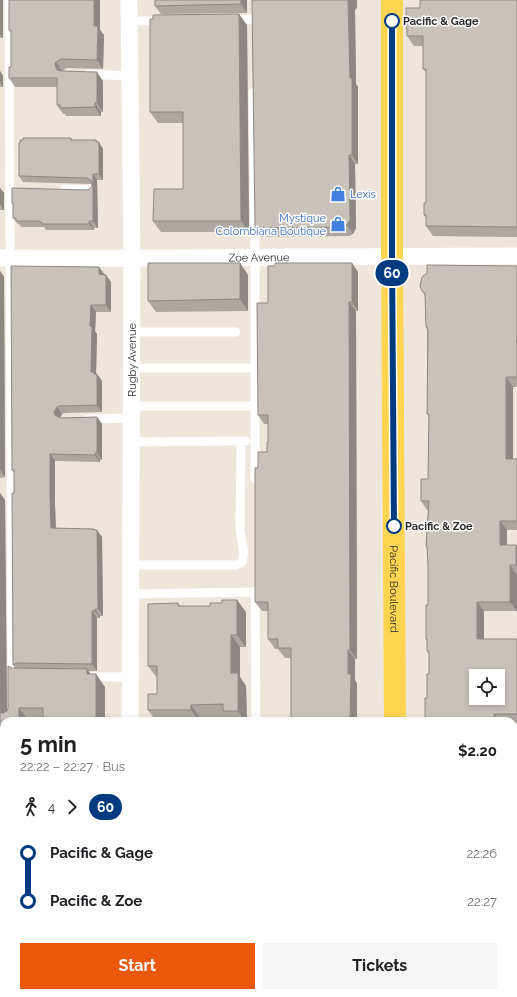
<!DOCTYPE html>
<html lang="en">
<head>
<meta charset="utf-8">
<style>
	body { margin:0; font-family:Raleway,sans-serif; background:#f6f6f6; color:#202124; height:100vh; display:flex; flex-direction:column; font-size:15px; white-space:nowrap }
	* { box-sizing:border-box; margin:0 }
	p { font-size:13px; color:#757577 }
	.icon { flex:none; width:22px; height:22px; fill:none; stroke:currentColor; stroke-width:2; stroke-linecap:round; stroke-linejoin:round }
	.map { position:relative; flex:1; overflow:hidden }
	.drawer { position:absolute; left:0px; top:717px; width:517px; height:280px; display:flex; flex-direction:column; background:#fff; border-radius:12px 12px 0 0; box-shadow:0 2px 6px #0003 }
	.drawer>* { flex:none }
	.badge { padding:0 8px; border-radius:13px; font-size:14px; line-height:26px }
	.fabs { position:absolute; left:469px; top:669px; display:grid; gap:8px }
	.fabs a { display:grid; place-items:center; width:36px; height:36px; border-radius:0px; background:#fff; box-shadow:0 2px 6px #0003; font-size:20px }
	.map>.badge { position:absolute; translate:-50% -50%; box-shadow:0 0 0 2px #fff }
	.legs { display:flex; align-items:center; gap:6px; height:44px; padding:0 20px; font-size:13px }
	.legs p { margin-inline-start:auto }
	.headline { display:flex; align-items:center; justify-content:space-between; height:68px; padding:0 20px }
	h1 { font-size:22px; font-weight:700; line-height:30px }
	.button { display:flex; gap:8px; margin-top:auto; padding:8px 20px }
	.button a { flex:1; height:46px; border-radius:0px; background:#ea580c; color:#fff; font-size:16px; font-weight:700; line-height:46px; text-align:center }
	.button a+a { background:#f6f6f6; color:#202124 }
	ul { padding:0 20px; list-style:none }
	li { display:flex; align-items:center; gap:14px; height:48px; font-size:15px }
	li i { display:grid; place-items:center; width:6px; height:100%; margin:0 5px; background:currentColor }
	li i::after { content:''; width:10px; height:10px; margin:-5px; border:3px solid; border-radius:50%; background:#fff }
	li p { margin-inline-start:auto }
	li:first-child i { background:linear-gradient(#0000 50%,currentColor 0) }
	li:last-child i { background:linear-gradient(currentColor 50%,#0000 0) }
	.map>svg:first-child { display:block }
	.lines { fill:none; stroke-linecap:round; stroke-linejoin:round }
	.lane { stroke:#fff; stroke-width:9 }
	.street { stroke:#fff; stroke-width:17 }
	.secondary { stroke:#fff; stroke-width:22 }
	.primary { stroke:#fed450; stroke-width:22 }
	.wall { fill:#ada7a0 }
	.shaded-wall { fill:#8d8882 }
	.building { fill:#c9c2ba; stroke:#8d8882; fill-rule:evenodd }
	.line-1-casing { stroke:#fff; stroke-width:9 }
	.line-1 { stroke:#003b80; stroke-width:6 }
	.stop-1-dot { fill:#fff; stroke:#003b80; stroke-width:2 }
	.labels { text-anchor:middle; stroke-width:3; stroke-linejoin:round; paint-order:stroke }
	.stop-label { font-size:11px; font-weight:bold; fill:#2a2a2a; stroke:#fff; text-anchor:start }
	.shop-label { font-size:11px; fill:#366cbe; stroke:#fff; text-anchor:start }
	.street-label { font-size:11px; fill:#2a2a2a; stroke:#fff }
</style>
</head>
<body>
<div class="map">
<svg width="517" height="997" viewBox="0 0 517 997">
	<rect width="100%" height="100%" fill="#eee5db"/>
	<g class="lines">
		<path class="lane" d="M9,0L12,681
			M231,20L253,19
			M130,21H160
			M88,74L130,76
			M253,93L255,257V479
			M64,189L91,190
			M132,332H236
			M132,368H255
			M132,406H255
			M87,419L131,418
			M131,442L246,441
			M131,565H236L242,562C246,551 241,540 240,529C240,499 241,470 241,441
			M255,591L256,721
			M130,594L255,592
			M85,677H130
			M130,995L256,996"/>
		<g class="street">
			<path d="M129,0L132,259L130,721"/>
			<path id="s1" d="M0,258C172,259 345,256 517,256"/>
			<path d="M130,993V997"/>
		</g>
		<path class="secondary" d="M0,819L4,820
			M513,822H517"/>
		<g class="primary">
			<path id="s2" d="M392,0V256L395,721"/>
			<path d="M398,993V997"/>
		</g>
	</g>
	<path class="wall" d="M0,0H3V38H0Z
		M155,0H247V13L161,14L155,6Z
		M357,0V7L355,10L356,84L358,87V164H355L356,228L353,234L350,236L261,237L255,228Z
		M517,0V237L433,236L426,226V218L424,215L426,203V72L423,69V46H414L407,36Z
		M153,19L247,25L249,232H161L153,221L183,189V123H158L150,112Z
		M9,30H100L104,35L103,69L67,68L62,71L103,81V112H101V116H66L65,114H63L57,105V87H15L9,78L11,67V32Z
		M0,71L3,76V87H0Z
		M71,138L73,140H96L103,149V180H97L98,228H94V230H46L44,227H21L19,224H18L13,218V205L12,203L87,190L90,189L92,185L91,184L23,182L19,176Z
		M0,188L4,193V210H0Z
		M240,263L248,275V311L156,312L148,301Z
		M517,266V387H513V459H517V530H507V545L517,546V611H484V639H517V723H513V721H425L429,674V654L427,651V640L426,639L428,605V565L427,548L426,546L428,510H427L421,501L428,479L429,416L427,414V330L426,327L425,296L422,291Z
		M99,267L104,274L111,282V312H96L95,331L97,334L96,374H97L102,381V412L65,413L62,414L60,418L97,417L102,424V460H100V462L55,461V504L56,528L95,530L102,537L103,616H100V618H97V671H88L90,674L105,687V721H4V793H2V797H0V493L5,500L7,711L8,708L12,668H15L13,665L14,493V473L12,470Z
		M0,271L4,277L5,477L0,478Z
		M358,272V311H356L357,659H355V680L357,684V721H291V658H285L278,649H275L268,639V611H262L255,602L258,468L267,452L268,442V424H264L258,415L268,303Z
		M178,603L180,606L246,612V647H240V677L246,686L247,721H230L227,717H200V721H156L148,710L157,694V678L148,666Z
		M513,751H517V799H513Z
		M513,827H517V875H513Z
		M0,838L1,839L3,876H0V889Z
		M0,908L2,911V937H4V993H98V997H0Z"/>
	<path class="shaded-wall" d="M0,0H3V38L0,34Z
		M94,0H100V30L104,35L103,69L97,60L94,26Z
		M241,0H247V13L241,4Z
		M349,0H357V7L355,10L356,84L358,87V164L352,155L348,1Z
		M239,14L247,25L249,232L241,221Z
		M56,62L62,71L61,74L57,70L55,65Z
		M0,71L3,76V87L0,82Z
		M97,72L103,81V112L97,103Z
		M95,103L101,112V116L95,107Z
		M96,140L99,145V142L103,149V180L99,174Z
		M349,155L355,164L356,228L353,234L347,225Z
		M93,174L97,180L98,228L93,221Z
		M0,188L4,193V210L0,204Z
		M89,221L94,228V230L89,224Z
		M240,263L248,275V311L240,299Z
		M352,263L358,272V311L352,302Z
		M99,267L104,274V281L99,274Z
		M0,271L4,277L5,477L0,470Z
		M106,275L111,282V312L106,305Z
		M349,302L356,311L357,659L350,650Z
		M91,305L96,312L95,331L97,334L96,375L97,374L102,381V412L97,405L91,372L90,326Z
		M506,377L513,387V468L506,459Z
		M57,407L62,414L59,419L55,415L54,412Z
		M97,417L102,424V460L97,453Z
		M95,453L100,460V462L95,455Z
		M50,454L55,461V504L56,535L51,528L50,497Z
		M0,493L5,500L7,721L0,714Z
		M500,521L507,530V554L500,545Z
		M94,529L97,533V530L102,537L103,616L98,609Z
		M516,545L517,546V566L516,565Z
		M510,565L517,575V611L510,602Z
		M237,600L246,612V647L237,635Z
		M477,602L484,611V649L477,639Z
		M95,609L100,616V618L95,611Z
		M92,611L97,618V671L92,664Z
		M231,635L240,647V677L246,686L247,721H245L238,711L231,673Z
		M348,650L355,659V680L357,684V721H350L348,674Z
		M87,669L96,681V674L105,687V721H96L87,674Z
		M191,705L200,717V721H199L191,710Z
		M19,708L29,721H19Z
		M494,714L499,721H494Z
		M0,790L2,793V797L0,794Z
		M0,838L1,839L3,876L0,872Z
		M513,895L516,899V912L513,908Z
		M0,908L2,911V949L0,946Z
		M513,910L515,912V949L513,947Z
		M0,980L4,985V993L0,990Z
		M89,993H98V997H89Z
		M352,993H358V997H352Z"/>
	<path class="building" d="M9,0H94V26H98L97,60L61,59L56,62L55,65L57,70L61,71L97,72V103H95V107L60,108V105H57V78H9V67H11V30H9Z
		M155,0H241V4L155,6Z
		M252,0H349L348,1L350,78H352V155H349L350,220L347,225L344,227L255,228Z
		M420,0H517V227L426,226V215H424V203H426V69H423V36H407L406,8H420Z
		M239,14L241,221H153L154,189H183V112H150V19H153V15Z
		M23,138H71V140H96V142H99V174H93V221H89V224H42V222H40V221H16V218H13V203H12V188L87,190L90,189L93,184L92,181L87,178L19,176V143H20V140H23Z
		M148,263H240V299L148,301Z
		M275,263H352V302H349L350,650H348V674H351L350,721H291V648H278V639H268V602H255V468H258V452H267V442H268V415H258L257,303H268V266H275Z
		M427,265L517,266V340L516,341L517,342V377H506V459H517V521H500V545H516V565H510V602H477V639H517V714H494V721H425V698H427V674H429V651H427V639H426V605H428V565L427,546H426L429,501H421V479H428L429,414H427L428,332L427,327H426L425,293L422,291L420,286L422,277L427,273ZM476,676H498V698H476Z
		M11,266L99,267V274L106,275V305H91L90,326L92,327L91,372H94V374H97V405L60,406L57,407L54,412L55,415L60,418L97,417V453H95V455L50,454V497L51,528L94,529V530H97L98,609H95V611H92V664L17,663L13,665L12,493H14V470H12Z
		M222,600H237V635H231V673H238V711H223V704L191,705V710H148V694H157V666H148V604L178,603V606H210V603H222Z
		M8,666L12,668L87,669V674H96V721H43V708H19V721H4V779L0,780V713H3L7,711L8,708Z
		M513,751H517V789H513Z
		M513,827H517V865H513Z
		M0,937H4V975L0,977Z
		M517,939V997H429V993H513V940Z
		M0,990L4,991V993H89V997H0Z
		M309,993H352V997H309Z"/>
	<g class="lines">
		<defs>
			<path id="line-1" d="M392,21V256L394,526"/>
		</defs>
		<use href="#line-1" class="line-1-casing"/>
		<use href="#line-1" class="line-1"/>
	</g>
	<defs>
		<symbol id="shop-bare" viewBox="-9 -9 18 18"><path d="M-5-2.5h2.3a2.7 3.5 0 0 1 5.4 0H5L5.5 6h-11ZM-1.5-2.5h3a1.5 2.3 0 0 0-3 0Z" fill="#3f7fe0" stroke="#fff" stroke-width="2.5" paint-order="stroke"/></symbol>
	</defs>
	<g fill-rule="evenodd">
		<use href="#shop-bare" x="327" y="183" width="22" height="22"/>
		<use href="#shop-bare" x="327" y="213" width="22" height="22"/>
	</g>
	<g class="stop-1-dot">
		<circle cx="392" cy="21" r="7"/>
		<circle cx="394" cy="526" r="7"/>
	</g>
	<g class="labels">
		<g class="stop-label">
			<text x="403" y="25">Pacific &amp; Gage</text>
			<text x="405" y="530">Pacific &amp; Zoe</text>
		</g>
		<g class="shop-label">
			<text x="350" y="198">Lexis</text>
			<text x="326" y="222" text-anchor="end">Mystique<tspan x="326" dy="13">Colombiana Boutique</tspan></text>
		</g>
		<g class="street-label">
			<text dy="4" stroke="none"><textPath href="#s1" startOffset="259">Zoe Avenue</textPath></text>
			<text transform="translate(132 360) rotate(-90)" y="4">Rugby Avenue</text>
			<text dy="4" stroke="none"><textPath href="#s2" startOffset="589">Pacific Boulevard</textPath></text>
		</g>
	</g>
</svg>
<div class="fabs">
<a><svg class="icon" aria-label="locate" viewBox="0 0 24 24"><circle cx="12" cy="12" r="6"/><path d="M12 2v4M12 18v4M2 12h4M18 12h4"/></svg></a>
</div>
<b class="badge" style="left:392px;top:273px;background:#003b80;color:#fff">60</b>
<section class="drawer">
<div class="headline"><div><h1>5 min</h1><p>22:22 – 22:27 · Bus</p></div><b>$2.20</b></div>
<div class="legs"><svg class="icon" aria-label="walk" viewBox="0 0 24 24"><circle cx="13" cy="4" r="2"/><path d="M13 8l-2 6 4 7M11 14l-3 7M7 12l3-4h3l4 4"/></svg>4<svg class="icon" aria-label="forward" viewBox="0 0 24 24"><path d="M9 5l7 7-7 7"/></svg><b class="badge" style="background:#003b80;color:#fff">60</b></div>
<ul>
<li><i style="color:#003b80"></i><b>Pacific &amp; Gage</b><p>22:26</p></li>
<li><i style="color:#003b80"></i><b>Pacific &amp; Zoe</b><p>22:27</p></li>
</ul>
<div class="button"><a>Start</a><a>Tickets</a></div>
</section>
</div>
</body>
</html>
